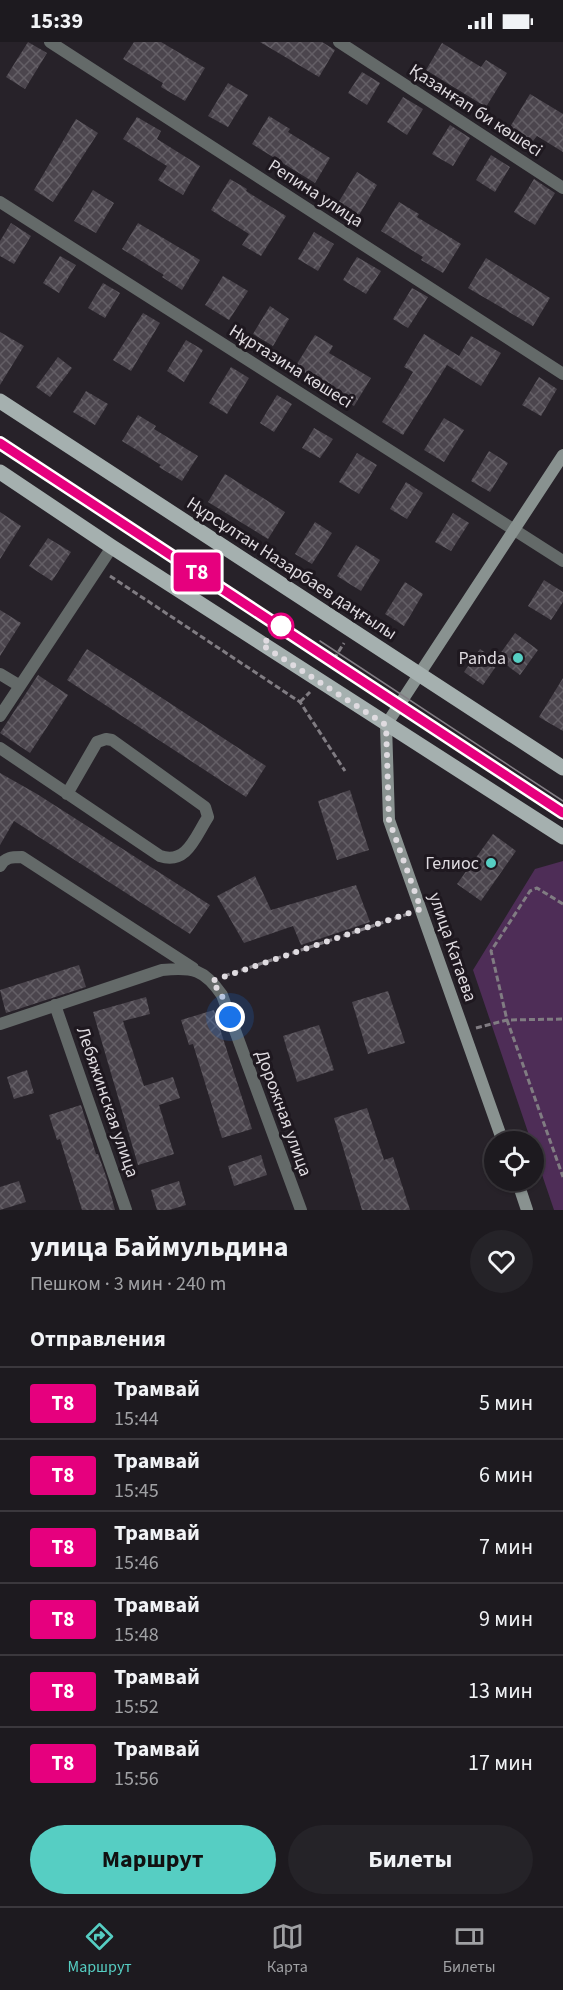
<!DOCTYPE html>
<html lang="ru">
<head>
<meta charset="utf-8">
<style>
	body { margin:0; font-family:"Source Sans 3",sans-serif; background:#252328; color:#f1f3f6; height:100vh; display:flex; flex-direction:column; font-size:22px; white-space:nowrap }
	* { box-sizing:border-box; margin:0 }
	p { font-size:20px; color:#a0a1a4 }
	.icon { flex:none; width:33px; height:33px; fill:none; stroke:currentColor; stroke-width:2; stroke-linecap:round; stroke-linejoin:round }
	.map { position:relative; height:1168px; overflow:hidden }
	.details { display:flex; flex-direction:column; background:#1d1a1f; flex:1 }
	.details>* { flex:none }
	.badge { padding:0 12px; border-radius:4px; font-size:21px; line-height:39px }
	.tools { position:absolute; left:484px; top:1089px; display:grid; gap:12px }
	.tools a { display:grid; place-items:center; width:60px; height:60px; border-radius:50%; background:#1d1a1f; box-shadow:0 2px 4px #0004,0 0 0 2px #3b383d; font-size:30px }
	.you { position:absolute; width:30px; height:30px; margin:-15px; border:4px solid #fff; border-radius:50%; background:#1a73e8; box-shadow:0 0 0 9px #1a73e833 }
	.map>.badge { position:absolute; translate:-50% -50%; box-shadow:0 0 0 3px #fff }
	h2 { padding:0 30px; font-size:22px; line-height:54px }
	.round { display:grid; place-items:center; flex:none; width:63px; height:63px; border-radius:32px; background:#252328 }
	.overview { display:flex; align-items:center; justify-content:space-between; height:102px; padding:0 30px }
	h1 { font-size:28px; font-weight:700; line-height:45px }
	.cta { display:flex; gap:12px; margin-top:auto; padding:12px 30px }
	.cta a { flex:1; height:69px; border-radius:36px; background:#56cec3; color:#111; font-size:24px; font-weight:700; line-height:69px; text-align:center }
	.cta a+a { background:#252328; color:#f1f3f6 }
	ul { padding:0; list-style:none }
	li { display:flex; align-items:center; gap:18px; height:72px; padding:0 30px; border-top:2px solid #3b383d }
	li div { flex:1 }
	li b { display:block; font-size:22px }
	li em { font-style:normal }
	li .badge { min-width:66px; font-weight:700; text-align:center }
	.status { display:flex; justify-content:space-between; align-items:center; height:42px; padding:0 30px; background:#1d1a1f; direction:ltr }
	.status svg { height:16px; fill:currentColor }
	.tabs { display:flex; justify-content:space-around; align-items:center; height:84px; border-top:2px solid #3b383d; background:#1d1a1f; font-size:16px; color:#a0a1a4 }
	.tabs a { display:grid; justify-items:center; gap:3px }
	.tabs .selected { color:#56cec3 }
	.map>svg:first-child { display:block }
	.park { fill:#4e2d57 }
	.building { fill:url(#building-cross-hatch) }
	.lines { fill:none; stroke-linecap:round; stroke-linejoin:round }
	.path { stroke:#807c82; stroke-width:3; stroke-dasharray:6 3; stroke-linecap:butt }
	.street { stroke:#646a69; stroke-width:12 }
	.secondary { stroke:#899290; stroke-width:12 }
	.primary { stroke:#a5b0af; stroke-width:15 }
	.tram { stroke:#827e84; stroke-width:1.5 }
	.line-casing { stroke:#fff; stroke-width:14 }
	.line { stroke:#e6007e; stroke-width:9 }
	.walk { stroke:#dfdbe0; stroke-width:6; stroke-dasharray:0 10.8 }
	.stop-dot { fill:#fff; stroke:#e6007e; stroke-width:3 }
	.poi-dot { fill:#56cec3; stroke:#1e181f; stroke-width:2 }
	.labels { text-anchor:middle; stroke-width:6; stroke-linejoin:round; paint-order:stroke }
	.street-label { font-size:18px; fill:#dfdbe0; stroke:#1e181f }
	.poi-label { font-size:18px; fill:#dfdbe0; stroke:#1e181f; text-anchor:end }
</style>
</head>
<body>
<div class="status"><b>15:39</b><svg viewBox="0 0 49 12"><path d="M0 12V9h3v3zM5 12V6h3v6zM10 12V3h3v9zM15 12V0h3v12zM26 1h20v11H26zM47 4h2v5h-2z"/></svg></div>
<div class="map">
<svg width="563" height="1168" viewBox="0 0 563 1168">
	<defs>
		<pattern id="building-cross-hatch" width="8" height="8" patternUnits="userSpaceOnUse" patternTransform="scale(1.5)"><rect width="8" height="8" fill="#4b454d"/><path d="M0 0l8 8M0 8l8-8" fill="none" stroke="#645f66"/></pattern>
	</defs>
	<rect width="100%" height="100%" fill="#272229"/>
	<path class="park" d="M563,819V1168H554L534,1109V1100L531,1099L473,928L535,827Z"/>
	<path class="building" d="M28,0L47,11L25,47L6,35Z
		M134,0H161L205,26L185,59L161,45L163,41L123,17Z
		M260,0H322L335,8L319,35Z
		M442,1L481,25L486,18L507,31L486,65L426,28Z
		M362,30L380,41L367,63L348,51Z
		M228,41L248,53L228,85L208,74Z
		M530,52L563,72V110L537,94L533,99L510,85Z
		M403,55L423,67L407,93L387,80Z
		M269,74L290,87L288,90L330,116L315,141L252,102Z
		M137,75L161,89L157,97L200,124L183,153L158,138L167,124L123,97Z
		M76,77L98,91L53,160L34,148Z
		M450,83L470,96L453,124L432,112Z
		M491,113L510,125L495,150L476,138Z
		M357,130L377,143L359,173L338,161Z
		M230,137L247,147L246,149L286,174L261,214L242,203L249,192L211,168Z
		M534,137L555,151L535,183L514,170Z
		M93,148L114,161L96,191L74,179Z
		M399,160L419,172L417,175L461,202L443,231L421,218L423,215L381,189Z
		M11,181L31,194L14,222L0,214V199Z
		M138,181L200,218L182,248L162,235L164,233L122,207Z
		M314,190L334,202L318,229L298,217Z
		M60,214L76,223L59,251L43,241Z
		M357,215L381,229L366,252L343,238Z
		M486,216L550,256L533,284L468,246Z
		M223,234L248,249L229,278L205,263Z
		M103,241L120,251L105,276L88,266Z
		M412,246L428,255L408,286L393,277Z
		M270,264L289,277L273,304L253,292Z
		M143,271L160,281L131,329L113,318Z
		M0,290L24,304L0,343Z
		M424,292L459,314L471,294L501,311L481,344L447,323L403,393L382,380L413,330L404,325Z
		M315,293L333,304L329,311L371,336L354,364L331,350L332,347L295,325Z
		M186,298L203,308L184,340L167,329Z
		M58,315L72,326L50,355L36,345Z
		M231,325L249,336L227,372L209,361Z
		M539,335L557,347L541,374L522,363Z
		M86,349L108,362L95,383L73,370Z
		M277,353L292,362L274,390L260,381Z
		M138,373L156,384L154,387L198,414L182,439L159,425L161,423L122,399Z
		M444,376L464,388L444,420L424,408Z
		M314,386L333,397L320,416L302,406Z
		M489,409L508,421L490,450L471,439Z
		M357,411L377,423L359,452L339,440Z
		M225,432L285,470L268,497L208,460Z
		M406,440L423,451L407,477L390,467Z
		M0,470L21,484L0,517Z
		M453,471L469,481L451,509L435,500Z
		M315,480L332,491L312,522L295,512Z
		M48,496L71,510L52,539L29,524Z
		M356,503L380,518L361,549L337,534Z
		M544,538L563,550V560L551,578L528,564Z
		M405,540L423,552L404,584L385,572Z
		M0,568L21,581L0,614Z
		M515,591L538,608L520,633L497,616Z
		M87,607L266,724L246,755L67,638Z
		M480,607L499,620L483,643L464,630Z
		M38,633L68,653L30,711L0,691Z
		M563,636V689L539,675Z
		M0,731L37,752L210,863L190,892L14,779L0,803Z
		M350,748L369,808L337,818L318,759Z
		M493,792L516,809L481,859L457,842Z
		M255,834L271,868L356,843L370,880L301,903L293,884L244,901L217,854Z
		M79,923L86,945L6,971L0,948Z
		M388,949L405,1001L368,1012L352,960Z
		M146,955L150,972L123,979L144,1044L173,1035L180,1056L159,1063L174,1112L138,1123L93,970Z
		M214,968L252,1087L222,1096L193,1002L189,1003L181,978Z
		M319,983L334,1028L297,1040L283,994Z
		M27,1028L34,1051L14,1057L7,1035Z
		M81,1063L96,1112H98L106,1134L115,1168H82L60,1097L57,1098L49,1073Z
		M367,1066L384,1118L393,1115L410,1168H362L334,1076Z
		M261,1113L267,1133L234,1144L228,1124Z
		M19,1139L26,1160L0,1168V1145Z
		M179,1139L186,1163L169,1168H157L151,1148Z"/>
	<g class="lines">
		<path class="path" d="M110,534L300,660L345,729
			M329,625L344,601
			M300,660L310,650
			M563,862L537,846L530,849L491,909L507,978L563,1135
			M224,934L408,872
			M476,986L507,978L563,977"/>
		<path class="street" d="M50,0L563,332
			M339,0L563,146
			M0,160L563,519
			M0,632L20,644
			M0,674L112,505
			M0,706L160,814C187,823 195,795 208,775L205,765L112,698L106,697L97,700L67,752
			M0,824C5,815 12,815 22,815L193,926
			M55,963L126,1168
			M0,982L162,928C193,925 204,927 222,953L301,1168"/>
		<path class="secondary" d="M503,1100L389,778L386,683L563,413
			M517,1138L527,1168"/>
		<path class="primary" d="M0,359L563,726
			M0,430L112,505L563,795"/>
		<path class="tram" d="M0,401L563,771
			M320,599L563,759"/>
	</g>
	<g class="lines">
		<defs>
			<path id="line" d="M0,401L563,771"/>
		</defs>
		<use href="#line" class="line-casing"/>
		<use href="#line" class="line"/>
		<path class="walk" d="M230,975L222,954L212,939L421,867L389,778L386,683L262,603L281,584"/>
	</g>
	<circle class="stop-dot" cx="281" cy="584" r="12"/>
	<g class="poi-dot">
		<circle cx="518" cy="616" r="6"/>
		<circle cx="491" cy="821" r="6"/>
	</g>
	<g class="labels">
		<g class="street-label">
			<text transform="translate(476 68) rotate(33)" y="6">Қазанғап би көшесі</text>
			<text transform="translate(316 151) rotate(33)" y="6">Репина улица</text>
			<text transform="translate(291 324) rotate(32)" y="6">Нұртазина көшесі</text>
			<text transform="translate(292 526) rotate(33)" y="6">Нұрсұлтан Назарбаев даңғылы</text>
			<text transform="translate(453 905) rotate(71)" y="6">улица Катаева</text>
			<text transform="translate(108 1060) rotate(71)" y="6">Лебяжинская улица</text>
			<text transform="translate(284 1071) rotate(70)" y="6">Дорожная улица</text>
		</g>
		<g class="poi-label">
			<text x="506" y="622">Panda</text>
			<text x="479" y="827">Гелиос</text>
		</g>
	</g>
</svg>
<div class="tools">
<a><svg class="icon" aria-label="locate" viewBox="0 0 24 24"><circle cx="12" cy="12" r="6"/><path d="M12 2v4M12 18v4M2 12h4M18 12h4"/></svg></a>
</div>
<div class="you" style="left:230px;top:975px"></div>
<b class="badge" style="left:197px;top:530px;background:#e6007e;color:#fff">T8</b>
</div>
<section class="details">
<div class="overview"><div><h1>улица Баймульдина</h1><p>Пешком · 3 мин · 240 m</p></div><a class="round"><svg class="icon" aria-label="heart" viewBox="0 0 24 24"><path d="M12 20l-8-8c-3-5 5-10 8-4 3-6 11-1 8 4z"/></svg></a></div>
<h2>Отправления</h2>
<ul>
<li><span class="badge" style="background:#e6007e;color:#fff">T8</span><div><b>Трамвай</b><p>15:44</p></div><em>5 мин</em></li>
<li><span class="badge" style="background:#e6007e;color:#fff">T8</span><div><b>Трамвай</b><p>15:45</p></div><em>6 мин</em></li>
<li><span class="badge" style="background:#e6007e;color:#fff">T8</span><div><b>Трамвай</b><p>15:46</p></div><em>7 мин</em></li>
<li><span class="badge" style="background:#e6007e;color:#fff">T8</span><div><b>Трамвай</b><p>15:48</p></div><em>9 мин</em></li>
<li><span class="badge" style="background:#e6007e;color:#fff">T8</span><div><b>Трамвай</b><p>15:52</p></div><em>13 мин</em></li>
<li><span class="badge" style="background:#e6007e;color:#fff">T8</span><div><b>Трамвай</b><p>15:56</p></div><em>17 мин</em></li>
</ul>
<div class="cta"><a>Маршрут</a><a>Билеты</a></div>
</section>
<nav class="tabs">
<a class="selected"><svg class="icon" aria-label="directions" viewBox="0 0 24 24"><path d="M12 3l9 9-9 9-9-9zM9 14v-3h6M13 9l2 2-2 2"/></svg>Маршрут</a>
<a><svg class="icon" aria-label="map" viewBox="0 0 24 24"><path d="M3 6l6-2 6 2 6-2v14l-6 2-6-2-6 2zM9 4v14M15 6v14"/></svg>Карта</a>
<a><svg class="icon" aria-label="tickets" viewBox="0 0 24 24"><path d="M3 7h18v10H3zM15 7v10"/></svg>Билеты</a>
</nav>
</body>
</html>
